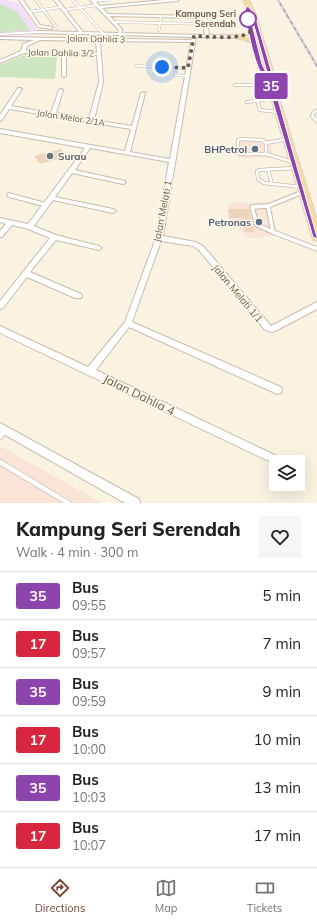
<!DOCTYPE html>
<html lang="en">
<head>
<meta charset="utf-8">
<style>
	body { margin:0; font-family:Mulish,sans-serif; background:#f6f6f6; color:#222; height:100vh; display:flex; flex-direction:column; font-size:15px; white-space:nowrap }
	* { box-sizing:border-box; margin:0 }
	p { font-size:13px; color:#767676 }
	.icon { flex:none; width:22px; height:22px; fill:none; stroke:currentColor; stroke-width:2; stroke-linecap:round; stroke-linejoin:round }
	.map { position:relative; height:503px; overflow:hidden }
	.details { display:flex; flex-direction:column; background:#fff; flex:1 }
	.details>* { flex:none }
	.badge { padding:0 8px; border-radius:3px; font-size:14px; line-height:26px }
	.controls { position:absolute; left:269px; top:455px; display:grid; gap:8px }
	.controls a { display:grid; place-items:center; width:36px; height:36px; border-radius:0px; background:#fff; box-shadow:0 4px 16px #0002; font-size:20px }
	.you { position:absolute; width:20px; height:20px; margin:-10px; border:3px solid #fff; border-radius:50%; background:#1a73e8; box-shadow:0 0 0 6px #1a73e833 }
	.map>.badge { position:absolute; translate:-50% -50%; box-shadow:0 0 0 2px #fff }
	.round { display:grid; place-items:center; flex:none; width:42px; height:42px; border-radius:0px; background:#f6f6f6 }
	.head { display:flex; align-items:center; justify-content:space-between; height:68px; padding:0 16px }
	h1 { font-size:19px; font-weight:800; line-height:30px }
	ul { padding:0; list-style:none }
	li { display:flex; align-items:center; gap:12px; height:48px; padding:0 16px; border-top:1px solid #e0e0e0 }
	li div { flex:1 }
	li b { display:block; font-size:15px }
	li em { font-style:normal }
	li .badge { min-width:44px; font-weight:700; text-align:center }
	.tab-bar { display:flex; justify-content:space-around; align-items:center; height:56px; border-top:1px solid #e0e0e0; background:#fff; font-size:11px; color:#767676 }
	.tab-bar a { display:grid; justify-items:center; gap:2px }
	.tab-bar .on { color:#754b37 }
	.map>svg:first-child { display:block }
	.commercial { fill:#f9e4d7 }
	.education { fill:#f0dff6 }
	.green { fill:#cde6c2 }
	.building { fill:#edd4bc }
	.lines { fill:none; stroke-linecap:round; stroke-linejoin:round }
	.lane-far3-casing { stroke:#c9bbaa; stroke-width:3 }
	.lane-far2-casing { stroke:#c9bbaa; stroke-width:4 }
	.lane-far1-casing { stroke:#c9bbaa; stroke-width:5.5 }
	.lane-casing { stroke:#c9bbaa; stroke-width:6 }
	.street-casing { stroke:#c9bbaa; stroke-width:2 }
	.primary-casing { stroke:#dad4d0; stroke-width:2 }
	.lane-far3 { stroke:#fff; stroke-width:2 }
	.lane-far2 { stroke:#fff; stroke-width:2.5 }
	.lane-far1 { stroke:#fff; stroke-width:3.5 }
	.lane { stroke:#fff; stroke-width:4.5 }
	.street { fill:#fff; fill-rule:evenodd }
	.primary { fill:#f3dca0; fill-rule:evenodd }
	.rail-casing { stroke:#b6a3c1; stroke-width:2 }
	.rail { stroke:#fdf7e8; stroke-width:1; stroke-dasharray:3.5; stroke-linecap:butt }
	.line { fill:#8e44ad; stroke:#fff; fill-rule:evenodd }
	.walk { stroke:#6f5b4b; stroke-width:4; stroke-dasharray:0 7.2 }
	.stop-dot { fill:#fff; stroke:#8e44ad; stroke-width:2 }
	.service-dot { fill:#5c6f8a; stroke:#fdf7e8; stroke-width:1.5 }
	.worship-dot { fill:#6b7280; stroke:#fdf7e8; stroke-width:1.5 }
	.labels { text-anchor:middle; stroke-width:3; stroke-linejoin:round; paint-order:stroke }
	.far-stop-label { font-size:9px; font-weight:bold; fill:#6f5b4b; stroke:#fdf7e8; text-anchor:end }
	.far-street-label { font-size:9px; fill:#6f5b4b; stroke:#fdf7e8 }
	.service-label { font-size:10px; font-weight:bold; fill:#4e5e75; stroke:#fdf7e8; text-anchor:end }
	.worship-label { font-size:10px; font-weight:bold; fill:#5b616d; stroke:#fdf7e8; text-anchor:start }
	.street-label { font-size:10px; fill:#6f5b4b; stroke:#fdf7e8 }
	.near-street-label { font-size:12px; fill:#6f5b4b; stroke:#fdf7e8 }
</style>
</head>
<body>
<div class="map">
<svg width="317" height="503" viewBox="0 0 317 503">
	<rect width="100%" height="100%" fill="#faf3e2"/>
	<path class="commercial" d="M237,139H270L273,158H238Z
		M270,202L274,236L247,238L230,219L228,203Z
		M0,446L102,503H0Z"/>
	<path class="education" d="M0,0H6L20,4L37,29L38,35L0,36Z"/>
	<path class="green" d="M0,4L16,11L30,30L0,32Z
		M31,54L57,56L55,79L0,77V65L22,56Z"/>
	<path class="building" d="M61,149L66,156L48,162L40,164L34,156Z
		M228,209H249L254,232H244L242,218H229Z"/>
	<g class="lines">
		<defs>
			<path id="lane-far3" d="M36,0L57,28
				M73,0L103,33
				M93,1L107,0
				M64,10L97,5
				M29,12L61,7
				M113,22L206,24
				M159,30L161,16
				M0,34L39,32
				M136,66L188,68
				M176,72L175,75L186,76"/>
			<path id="lane-far2" d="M235,85H271
				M257,100L260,110L278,112
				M247,102L275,98
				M317,111L314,112L312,116L317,121
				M240,139L262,140L266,143V154H240L238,152V140Z
				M266,143L287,139
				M266,154L293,162
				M294,168L259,170L257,171L258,179L264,183L301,187
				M268,169L272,184"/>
			<path id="lane-far1" d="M303,192L268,206L273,232L317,249
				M9,195L46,205
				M268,206L252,207L257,225L273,232"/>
			<path id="lane" d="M0,437L5,430
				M0,462L68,503"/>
			<path id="street" d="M19,0H23L40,25L52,27V29L38,27Z
				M54,0H58L83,32L118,33L119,30L90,0H94L100,6L164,0H179L177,1L102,8L108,14L199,16L207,19L209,35L258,36L260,37L258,38L196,37L163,236L195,242L203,246L271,326L317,302V309L275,331L272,332L265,330L199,250L193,246L161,241L132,322L281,387L282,390L281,393L278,394L275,393L129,327L96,370L281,458L282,462H276V465L275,464L0,333V326L88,367L125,322L156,238L169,162L90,148L75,170L125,181L126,182L125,183L123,184L72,173L55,197L113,209L115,210L116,211L115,212L113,213L53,200L34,226L56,235L99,246L102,248L99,250L56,240L30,272L81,294L82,296L81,298H75L27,277L3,308L0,309V301L50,238L28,229L12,225L2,237H0V231L6,224L0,222V218L28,224L85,148L0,133V129L125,151L131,129L9,109L2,120L0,121V115L18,88H20L22,89L11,106L51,113L59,90L61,89L63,90L56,113L89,119L99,82L97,55L66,54V76L64,77L62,76V54L24,53L0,63V60L21,51L23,44L34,40L0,39V37L191,40L192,37L38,33L37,32L39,31L79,32ZM110,16L199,18L203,20L205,35L122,33V29ZM40,40L96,41L97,53L26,51L27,46ZM100,41L191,42L170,159L130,152L145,93V92L141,93L132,126L94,120L103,82Z
				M0,423L139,499L140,503H125L0,432Z"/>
			<path id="primary" d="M243,0H249L256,15L275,77V85L317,220V241L313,240L312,237L267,85V77L250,15Z
				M236,35L248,37L257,42L254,44L245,40L234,38V36Z"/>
		</defs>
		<use href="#lane-far3" class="lane-far3-casing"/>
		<use href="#lane-far2" class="lane-far2-casing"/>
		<use href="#lane-far1" class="lane-far1-casing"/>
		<use href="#lane" class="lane-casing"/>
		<use href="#street" class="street-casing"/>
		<use href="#primary" class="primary-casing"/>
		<use href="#lane-far3" class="lane-far3"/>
		<use href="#lane-far2" class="lane-far2"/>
		<use href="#lane-far1" class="lane-far1"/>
		<use href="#lane" class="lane"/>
		<use href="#street" class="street"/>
		<use href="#primary" class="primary"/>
		<defs>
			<path id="rail" d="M278,0L317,66"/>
		</defs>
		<use href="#rail" class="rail-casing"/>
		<use href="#rail" class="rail"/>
	</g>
	<path class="line" d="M248,6L255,15L273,77L270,78L273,82L317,237V239L313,237L267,82C253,66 250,34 244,13L246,8ZM249,12L251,15L268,76L262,64Z"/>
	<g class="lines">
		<path class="walk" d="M162,67L188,68L194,36C208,36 241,41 251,31L248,19"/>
	</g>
	<circle class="stop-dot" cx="248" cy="19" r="8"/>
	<g class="service-dot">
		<circle cx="255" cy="149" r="4"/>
		<circle cx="259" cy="222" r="4"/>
	</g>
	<circle class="worship-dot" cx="50" cy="156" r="4"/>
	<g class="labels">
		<g class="far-stop-label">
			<text x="236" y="17">Kampung Seri<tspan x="236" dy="10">Serendah</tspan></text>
		</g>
		<g class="far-street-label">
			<text transform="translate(96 39) rotate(1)" y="3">Jalan Dahlia 3</text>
			<text transform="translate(61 53) rotate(1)" y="3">Jalan Dahlia 3/2</text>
			<text transform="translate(71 118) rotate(9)" y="3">Jalan Melor 2/1A</text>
		</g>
		<g class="service-label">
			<text x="247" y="153">BHPetrol</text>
			<text x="251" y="226">Petronas</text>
		</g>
		<g class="worship-label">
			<text x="58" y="160">Surau</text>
		</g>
		<g class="street-label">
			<text transform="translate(162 211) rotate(-79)" y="4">Jalan Melati 1</text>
			<text transform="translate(238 293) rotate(50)" y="4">Jalan Melati 1/1</text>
		</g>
		<g class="near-street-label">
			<text transform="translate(139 395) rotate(26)" y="4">Jalan Dahlia 4</text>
		</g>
	</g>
</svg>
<div class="controls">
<a><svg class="icon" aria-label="layers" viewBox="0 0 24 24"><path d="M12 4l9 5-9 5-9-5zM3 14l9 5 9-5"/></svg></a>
</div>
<div class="you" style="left:162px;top:67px"></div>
<b class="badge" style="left:271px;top:86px;background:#8e44ad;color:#fff">35</b>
</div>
<section class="details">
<div class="head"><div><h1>Kampung Seri Serendah</h1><p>Walk · 4 min · 300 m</p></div><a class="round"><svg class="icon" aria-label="heart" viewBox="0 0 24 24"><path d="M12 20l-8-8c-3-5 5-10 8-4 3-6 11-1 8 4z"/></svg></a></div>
<ul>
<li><span class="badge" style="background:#8e44ad;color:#fff">35</span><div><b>Bus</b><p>09:55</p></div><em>5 min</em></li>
<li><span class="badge" style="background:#d7263d;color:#fff">17</span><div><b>Bus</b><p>09:57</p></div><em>7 min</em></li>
<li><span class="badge" style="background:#8e44ad;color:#fff">35</span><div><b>Bus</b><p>09:59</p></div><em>9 min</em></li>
<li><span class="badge" style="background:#d7263d;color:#fff">17</span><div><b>Bus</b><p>10:00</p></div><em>10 min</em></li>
<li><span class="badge" style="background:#8e44ad;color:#fff">35</span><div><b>Bus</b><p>10:03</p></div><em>13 min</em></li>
<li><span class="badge" style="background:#d7263d;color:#fff">17</span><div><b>Bus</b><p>10:07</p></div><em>17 min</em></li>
</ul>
</section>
<nav class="tab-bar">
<a class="on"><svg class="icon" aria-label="directions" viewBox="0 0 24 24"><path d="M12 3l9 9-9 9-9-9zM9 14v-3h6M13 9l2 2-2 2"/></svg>Directions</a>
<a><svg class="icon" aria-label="map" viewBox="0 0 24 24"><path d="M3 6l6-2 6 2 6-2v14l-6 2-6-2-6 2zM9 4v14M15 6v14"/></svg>Map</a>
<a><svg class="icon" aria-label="tickets" viewBox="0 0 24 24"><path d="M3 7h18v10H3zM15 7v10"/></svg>Tickets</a>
</nav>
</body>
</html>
